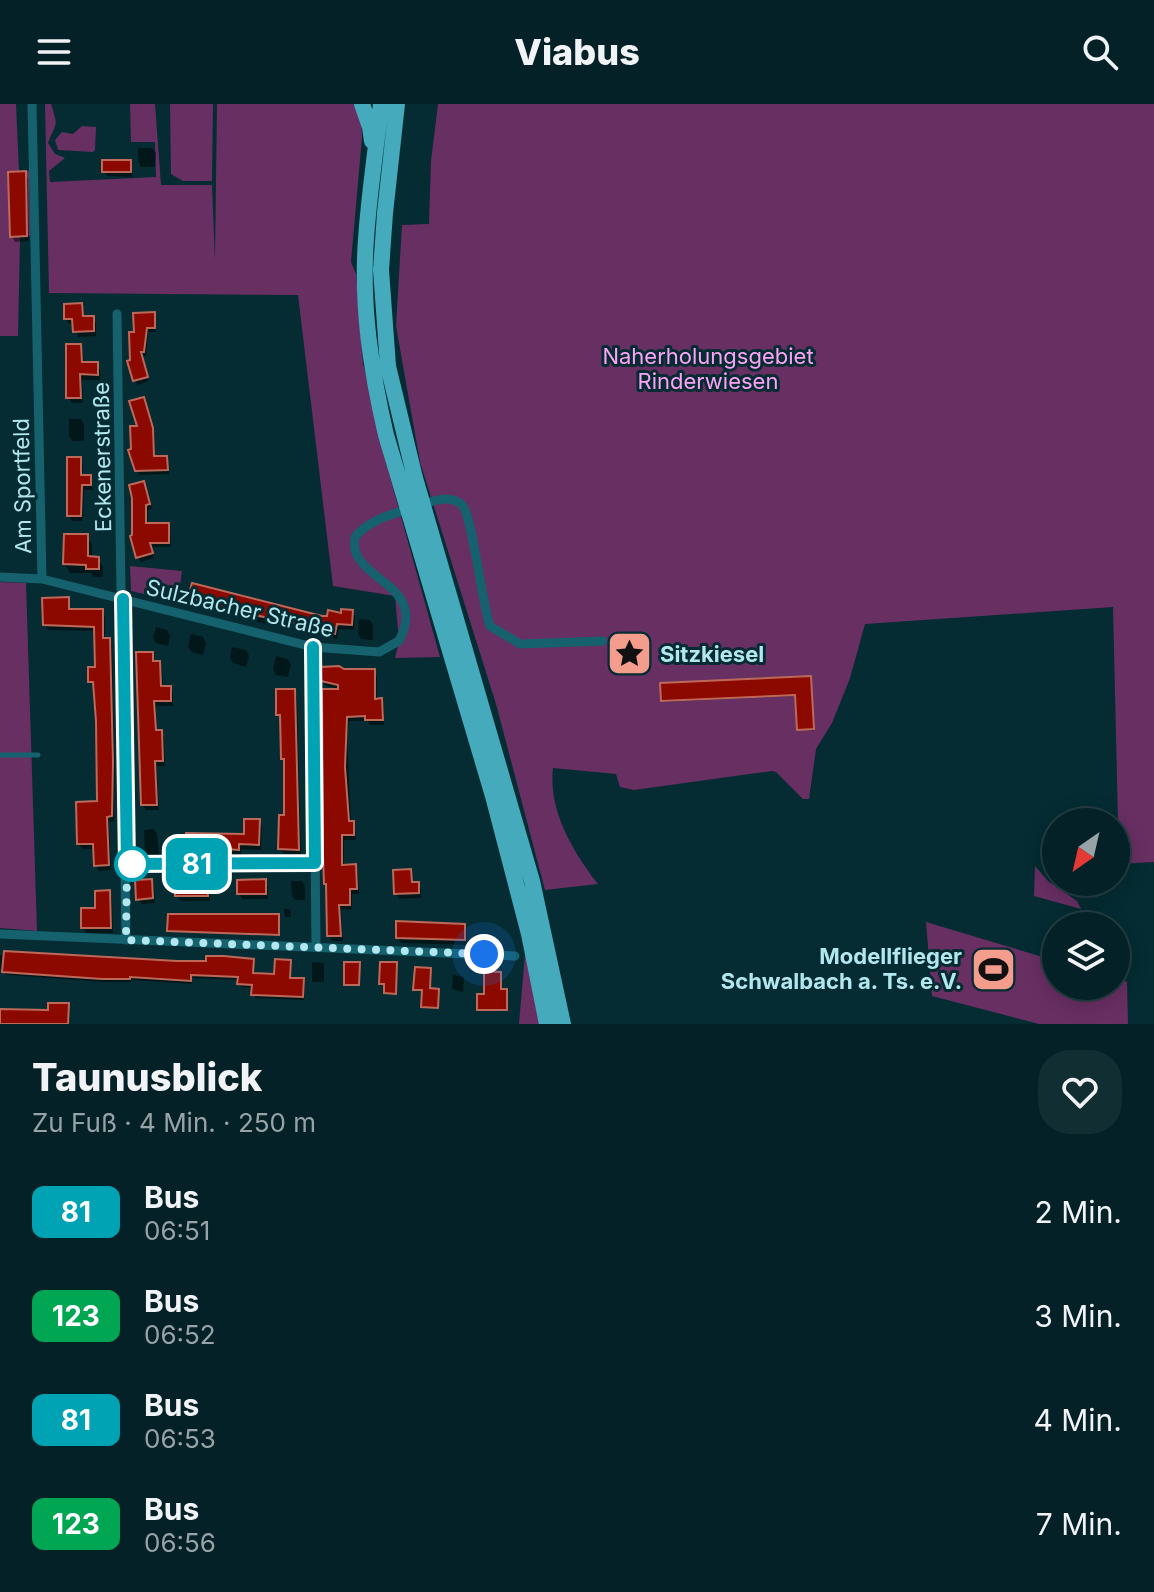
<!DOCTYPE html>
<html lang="de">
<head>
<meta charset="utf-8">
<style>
	body { margin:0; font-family:Inter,sans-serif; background:#112e32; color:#f1f3f6; height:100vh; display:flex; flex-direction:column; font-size:30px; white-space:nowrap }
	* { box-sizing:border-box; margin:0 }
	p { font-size:26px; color:#97a3a7 }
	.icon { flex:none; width:44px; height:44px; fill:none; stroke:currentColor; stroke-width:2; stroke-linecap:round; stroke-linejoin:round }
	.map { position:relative; height:920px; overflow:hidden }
	.drawer { display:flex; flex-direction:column; background:#032126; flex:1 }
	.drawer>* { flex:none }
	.badge { padding:0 16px; border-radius:12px; font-size:28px; line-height:52px }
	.needle { width:52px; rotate:214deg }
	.tools { position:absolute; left:1042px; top:704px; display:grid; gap:16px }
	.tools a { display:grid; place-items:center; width:88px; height:88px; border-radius:50%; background:#032126; box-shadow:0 4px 20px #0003,0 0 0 2px #243e43; font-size:40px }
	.you { position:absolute; width:40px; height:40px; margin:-20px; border:6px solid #fff; border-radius:50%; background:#1a73e8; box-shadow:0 0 0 12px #1a73e833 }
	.map>.badge { position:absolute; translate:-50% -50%; box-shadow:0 0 0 4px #fff }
	.round { display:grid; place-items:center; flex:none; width:84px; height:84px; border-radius:32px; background:#112e32 }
	.head { display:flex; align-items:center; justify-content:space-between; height:136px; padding:0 32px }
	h1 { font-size:38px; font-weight:800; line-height:60px }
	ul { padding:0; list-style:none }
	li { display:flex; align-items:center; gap:24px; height:104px; padding:0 32px }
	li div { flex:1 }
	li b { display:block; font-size:30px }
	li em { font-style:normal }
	li .badge { min-width:88px; font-weight:700; text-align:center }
	header { display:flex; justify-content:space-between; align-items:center; height:104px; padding:0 32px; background:#032126; font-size:36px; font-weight:800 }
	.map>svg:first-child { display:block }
	.green { fill:#682f63 }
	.shadow { fill:#0007 }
	.building { fill:#8c0900; stroke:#bc695a; stroke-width:2 }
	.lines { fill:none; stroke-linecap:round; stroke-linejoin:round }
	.lane { stroke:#15626e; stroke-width:5 }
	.street { stroke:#15626e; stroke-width:9 }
	.highway { stroke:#44aabc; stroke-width:16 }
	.line-casing { stroke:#fff; stroke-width:18 }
	.line { stroke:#00a3b4; stroke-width:12 }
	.walk { stroke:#b3e7f0; stroke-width:8; stroke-dasharray:0 14.4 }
	.stop-dot { fill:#fff; stroke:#00a3b4; stroke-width:4 }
	.labels { text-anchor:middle; stroke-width:6; stroke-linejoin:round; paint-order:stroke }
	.park-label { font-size:22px; fill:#ffa1f5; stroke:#042c32 }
	.street-label { font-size:22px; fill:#b3e7f0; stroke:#042c32 }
	.poi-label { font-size:22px; font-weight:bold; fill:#b3e7f0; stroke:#042c32; text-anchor:start }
</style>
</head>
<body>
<header><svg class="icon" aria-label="menu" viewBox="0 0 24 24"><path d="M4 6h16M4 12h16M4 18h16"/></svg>Viabus<svg class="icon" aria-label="search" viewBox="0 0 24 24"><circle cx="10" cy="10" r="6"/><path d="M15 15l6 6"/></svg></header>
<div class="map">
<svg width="1154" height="920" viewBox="0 0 1154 920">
	<rect width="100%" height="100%" fill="#042c32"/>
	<path class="green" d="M0,0H16L19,67H29L30,132L20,133L18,232H0Z
		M45,0H51C59,25 56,17 48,39L55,50L65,54L49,67L50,78L156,73L155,38H131L130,0H155L161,81H212L215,156L217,0H354L361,16L362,33L351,158L356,170L363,260L374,297L385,355L440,553L395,554L399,537L395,492L333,482L298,191L49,189Z
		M170,0H213L212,77H183L171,70Z
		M438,0H1154V758L1119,760L1113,503L865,520L850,574L832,619L816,645L809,695H803L776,668L772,667L634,686L620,683L616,670L553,664C548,706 573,748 598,780L545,786L496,600L420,358L396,222L402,121L429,120L431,57Z
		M82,22L96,23L95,46L93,48L58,46L55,36L62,28L73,30Z
		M130,462L182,467L178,498L131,487Z
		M0,478L26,479L37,827L0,824Z
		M1035,762L1048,777L1077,797L1081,805L1034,792Z
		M926,818L1056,857V882H1116V874L1127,878L1128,920H1039L932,892Z
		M525,850L540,920H519Z"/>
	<path class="shadow" d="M138,44H152L156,49L155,63H141L138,57Z
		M130,58L133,73L107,72L104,67Z
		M25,70L28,75L29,137L15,138L12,132Z
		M81,201L84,214H92L96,219V232L78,233L75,220H69L66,214Z
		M153,210L156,228H148L146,252H142L149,277L137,281L132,258L131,230Z
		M80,242L83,248L84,260H97L100,266V276H82L83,299H72L68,293Z
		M146,300L155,331V354H166L169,370L139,371L137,366L139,324Z
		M69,315H81L84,321V337H72L69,332Z
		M80,355L83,360V373H90L93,386H84L83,417H72L69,412Z
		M144,380L152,405L148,406V421H168L170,425L171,443H150L154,454L141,458L138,453Z
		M87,432L92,441V455H98L103,463V473H93L91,469H70L65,460Z
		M190,493L329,514L352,507L355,513L354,526L339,525L337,535L221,510L219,507L193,499Z
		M68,495L71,507H101L105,513V536H109L112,541L115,665L114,717L109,718L111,766L99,767L96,761L95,745H82L79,740L99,699L96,583L90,578L97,565L96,527L48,526L45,521Z
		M359,515L370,516L373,521V536L361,535L358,530Z
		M156,523L167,526L170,532L168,542L156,539L153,534Z
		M191,530L203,533L206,539L203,551L191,548L188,542Z
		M232,543L246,546L249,552L246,563L233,559L230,554Z
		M151,550L155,559H159L162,564L163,584H170L173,590V602H156L157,628H161L164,633L165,662H157L159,706H146L143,701Z
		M276,552L288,555L291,561L288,573L276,571L273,565Z
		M373,567L377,572V597L381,596L384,602V621H370L368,617H349L347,631L351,719L355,724L356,736H344V763H355L358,768L359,790H352V806L341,805L343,837H332L329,832L340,585L326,582L323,576Z
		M810,574L814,627L799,625L797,592L664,598L663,596Z
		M294,587L297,592L301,751L284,750L280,745L286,713V660L283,655L281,616L278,611Z
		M259,717L262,723L261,746L241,745V751L231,750L227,745L201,744V752L190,751L187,745L188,731L246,732Z
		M154,725L157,730L159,750L148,751L145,746L144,726Z
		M410,767L414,780H418L421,786V794L399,795L396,790Z
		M151,777L154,782L155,799L142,800L138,795Z
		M265,777L268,783V795H242L239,789Z
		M291,777H302L305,782V796H295L292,791Z
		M207,778L210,783V797H180L177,791Z
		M109,789L112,794L113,829H86L83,824Z
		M284,805H290L291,813H285Z
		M278,812L279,832L169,826Z
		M464,821L467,827V841L401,839L398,834Z
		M0,851L177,859L252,857L254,871L276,872L290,858L291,876H303L305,880L304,896L255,894L254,884L241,883L239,876L192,874V880L131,876V878H105L6,871L4,865H0Z
		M312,858L324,859V878H312Z
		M500,870L501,887L507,889V907H480Z
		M453,871L464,873L463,888L452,885Z"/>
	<path class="building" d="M102,56H131V68H102Z
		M26,67L27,132L10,133L8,68Z
		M82,199L83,212H94V227L73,228L72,215H64V200Z
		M155,208V224H147L144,248H141L148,273L133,277L127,257L130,256L129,228H134L133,209Z
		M66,240H81L82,258H98V271L80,270L81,294H66Z
		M144,293L153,324L154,352H167L168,366L135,367L128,346L131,345L130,322H137L129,297Z
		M67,353H81V371H91V381H82L81,412H67Z
		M144,377L150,400L146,401V419H169V439H150L153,449L136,454L130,432L132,431V394L129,381Z
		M64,430H88V452L99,453V465H86V461L63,460Z
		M192,479L322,512H327L328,506L341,509V505L353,506L352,521L337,520L335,530L280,516L216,504V502L188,493Z
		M69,493V505H103V534H110L113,658L112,712L107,713L109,761L94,762L93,740H77L76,698L97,697L96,617L93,578H88V563H95L94,523L43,521L42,494Z
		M136,548H153V557H160L161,582H171V597H154L156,626H162L163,657H155L157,701H141Z
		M339,562L344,565H375V595L382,594L383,616H365V612L347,613L345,663L349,717H354V731H342V761L356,760L357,785H350V801H339L341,832H327L326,780H324L323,752L322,585H338V581L321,577V563Z
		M811,572L814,625L797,626L795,591L661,597L660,579Z
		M276,585H295L299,746L278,745L279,711H284V655H281L280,611H276Z
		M244,715H260L259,741L239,740V746L225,745V740L199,739V747L185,746L186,729L244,730Z
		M411,765L412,778H419V789L394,790L393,766Z
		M152,775L153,794L136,796L135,776Z
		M175,775L208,776V792H175Z
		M266,775V790H237V776Z
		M110,786L111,824H81V804H95V787Z
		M168,810H279V831L167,827Z
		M396,817L465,820V836L396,834Z
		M4,847L177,857H206V852H224L254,855L253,869L274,870L275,855L291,856L290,874H304L303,893L251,891L252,881L237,880L238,873L191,871V877L130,873V875H102L2,868Z
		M344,858H360L359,881H344Z
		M380,858H397L396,890L384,889V880H379Z
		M415,863L431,864L430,884L439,885L438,904L421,903L422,886H413Z
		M484,867L501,868V885H507V906H477V890H484Z
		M48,899H69L68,920H0V905L48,906Z"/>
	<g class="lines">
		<path class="lane" d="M0,651H38"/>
		<path class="street" d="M32,0L42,475
			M117,210L126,836
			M0,473L42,475L313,543L379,548L399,537C430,477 346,477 355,433C370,415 393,410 415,403C430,398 449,389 462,401C472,410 482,500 490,522L520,540L603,537
			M313,543L316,842
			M127,760L315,759
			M0,830L515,852"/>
		<path class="highway" d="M362,0L370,23L372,37
			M381,0C376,45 369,90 366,135C361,202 371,266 386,331L493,692L529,830L547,920
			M397,0L385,109L381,166L388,262L415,374L532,777L563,920"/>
	</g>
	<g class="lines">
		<defs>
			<path id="line" d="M123,495L127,760L315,759L313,543"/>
		</defs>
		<use href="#line" class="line-casing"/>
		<use href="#line" class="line"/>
		<path class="walk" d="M132,760H127L126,836L484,850"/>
	</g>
	<defs>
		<symbol id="sight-square" viewBox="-11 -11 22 22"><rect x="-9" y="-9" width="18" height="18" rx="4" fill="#f49d8d" stroke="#042c32"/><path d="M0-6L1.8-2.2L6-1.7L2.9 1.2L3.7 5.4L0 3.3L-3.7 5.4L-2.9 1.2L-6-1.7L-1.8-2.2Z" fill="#111"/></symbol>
		<symbol id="stadium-square" viewBox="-11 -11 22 22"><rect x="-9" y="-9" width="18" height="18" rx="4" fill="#f49d8d" stroke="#042c32"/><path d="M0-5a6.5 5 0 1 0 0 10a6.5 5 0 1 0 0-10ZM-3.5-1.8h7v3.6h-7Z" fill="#111"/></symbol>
	</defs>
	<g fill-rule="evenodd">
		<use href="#sight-square" x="604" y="524" width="51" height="51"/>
		<use href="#stadium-square" x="968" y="840" width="51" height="51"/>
	</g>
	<circle class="stop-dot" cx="132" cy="760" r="16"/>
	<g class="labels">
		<g class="park-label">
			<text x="708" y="260">Naherholungsgebiet<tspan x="708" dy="25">Rinderwiesen</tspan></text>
		</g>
		<g class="street-label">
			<text transform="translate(102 353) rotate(-91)" y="8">Eckenerstraße</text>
			<text transform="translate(22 382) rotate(-91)" y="8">Am Sportfeld</text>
			<text transform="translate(240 504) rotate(13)" y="8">Sulzbacher Straße</text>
		</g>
		<g class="poi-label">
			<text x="660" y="558">Sitzkiesel</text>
			<text x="962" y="860" text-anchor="end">Modellflieger<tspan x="962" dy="25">Schwalbach a. Ts. e.V.</tspan></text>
		</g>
	</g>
</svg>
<div class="tools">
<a><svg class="needle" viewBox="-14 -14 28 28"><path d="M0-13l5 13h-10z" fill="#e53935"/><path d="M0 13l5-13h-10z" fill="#97a3a7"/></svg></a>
<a><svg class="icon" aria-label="layers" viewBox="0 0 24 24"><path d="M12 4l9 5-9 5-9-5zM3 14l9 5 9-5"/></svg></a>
</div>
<div class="you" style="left:484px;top:850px"></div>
<b class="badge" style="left:197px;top:760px;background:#00a3b4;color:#fff">81</b>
</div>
<section class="drawer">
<div class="head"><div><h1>Taunusblick</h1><p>Zu Fuß · 4 Min. · 250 m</p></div><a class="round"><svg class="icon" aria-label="heart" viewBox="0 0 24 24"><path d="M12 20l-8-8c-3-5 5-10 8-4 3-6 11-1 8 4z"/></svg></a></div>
<ul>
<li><span class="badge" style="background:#00a3b4;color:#fff">81</span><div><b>Bus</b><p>06:51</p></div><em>2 Min.</em></li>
<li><span class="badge" style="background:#00a651;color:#fff">123</span><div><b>Bus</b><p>06:52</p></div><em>3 Min.</em></li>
<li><span class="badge" style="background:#00a3b4;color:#fff">81</span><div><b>Bus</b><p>06:53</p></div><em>4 Min.</em></li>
<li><span class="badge" style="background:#00a651;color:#fff">123</span><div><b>Bus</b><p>06:56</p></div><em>7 Min.</em></li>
</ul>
</section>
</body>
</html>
